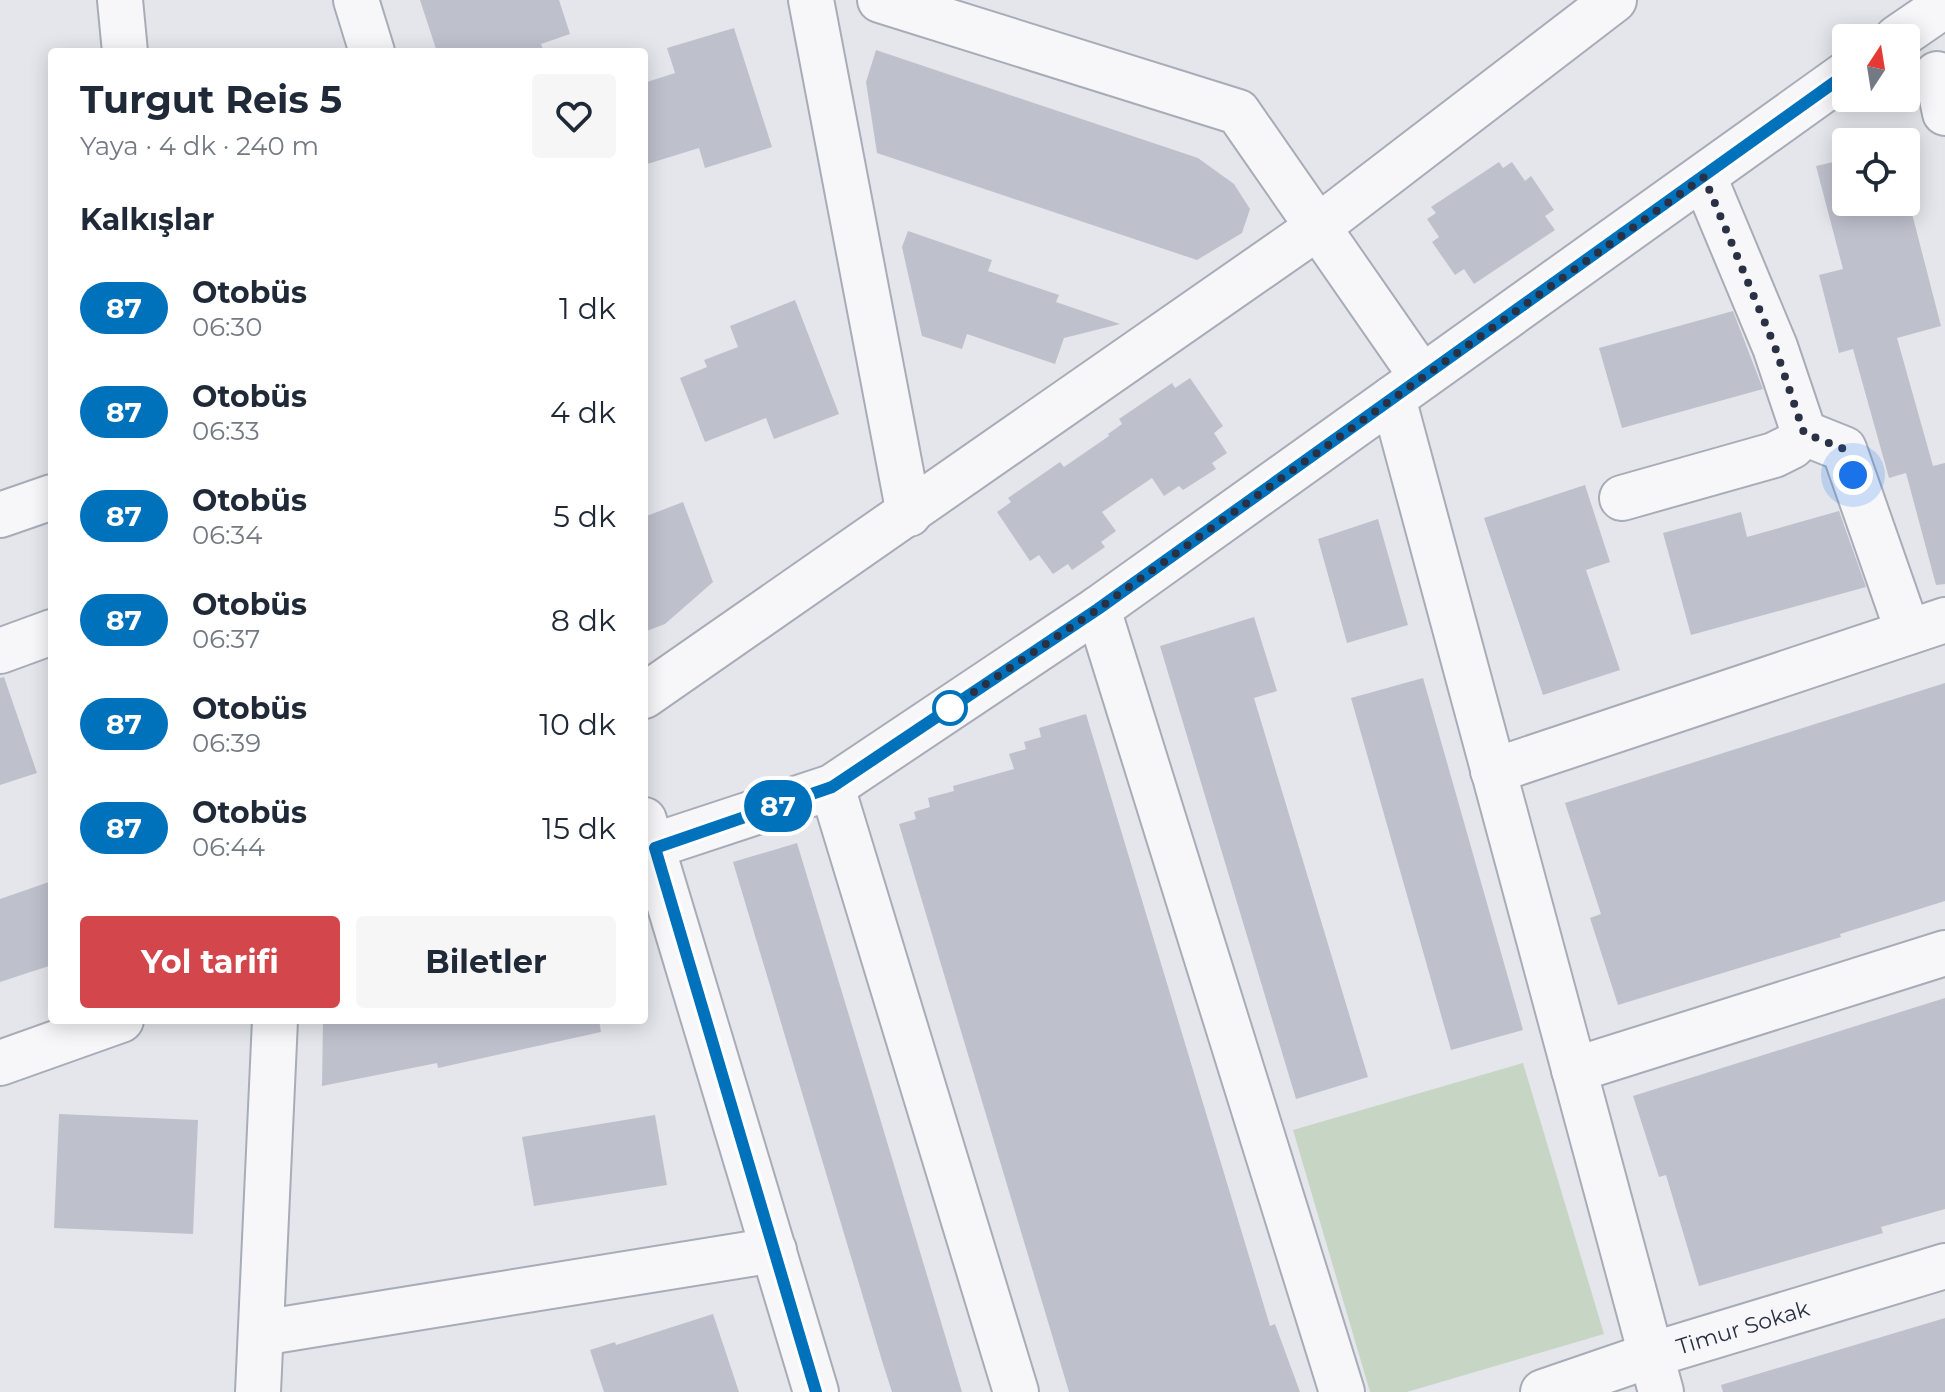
<!DOCTYPE html>
<html lang="tr">
<head>
<meta charset="utf-8">
<style>
	body { margin:0; font-family:Montserrat,sans-serif; background:#f6f6f7; color:#1f2937; height:100vh; display:flex; flex-direction:column; font-size:30px; white-space:nowrap }
	* { box-sizing:border-box; margin:0 }
	p { font-size:26px; color:#747a83 }
	.icon { flex:none; width:44px; height:44px; fill:none; stroke:currentColor; stroke-width:2; stroke-linecap:round; stroke-linejoin:round }
	.map { position:relative; flex:1; overflow:hidden }
	.sheet { position:absolute; left:48px; top:48px; width:600px; height:976px; display:flex; flex-direction:column; background:#fff; border-radius:8px; box-shadow:0 4px 20px #0003 }
	.sheet>* { flex:none }
	.badge { padding:0 16px; border-radius:26px; font-size:28px; line-height:52px }
	.needle { width:52px; rotate:12deg }
	.controls { position:absolute; left:1832px; top:24px; display:grid; gap:16px }
	.controls a { display:grid; place-items:center; width:88px; height:88px; border-radius:8px; background:#fff; box-shadow:0 4px 20px #0003; font-size:40px }
	.you { position:absolute; width:40px; height:40px; margin:-20px; border:6px solid #fff; border-radius:50%; background:#1a73e8; box-shadow:0 0 0 12px #1a73e833 }
	.map>.badge { position:absolute; translate:-50% -50%; box-shadow:0 0 0 4px #fff }
	h2 { padding:0 32px; font-size:30px; line-height:72px }
	.round { display:grid; place-items:center; flex:none; width:84px; height:84px; border-radius:8px; background:#f6f6f7 }
	.overview { display:flex; align-items:center; justify-content:space-between; height:136px; padding:0 32px }
	h1 { font-size:38px; font-weight:700; line-height:60px }
	.button { display:flex; gap:16px; margin-top:auto; padding:16px 32px }
	.button a { flex:1; height:92px; border-radius:8px; background:#d3464b; color:#fff; font-size:32px; font-weight:700; line-height:92px; text-align:center }
	.button a+a { background:#f6f6f7; color:#1f2937 }
	ul { padding:0; list-style:none }
	li { display:flex; align-items:center; gap:24px; height:104px; padding:0 32px }
	li div { flex:1 }
	li b { display:block; font-size:30px }
	li em { font-style:normal }
	li .badge { min-width:88px; font-weight:700; text-align:center }
	.map>svg:first-child { display:block }
	.green { fill:#c7d6c4 }
	.building { fill:#bec1cc }
	.lines { fill:none; stroke-linecap:round; stroke-linejoin:round }
	.minor-casing { stroke:#a8acb7; stroke-width:48 }
	.minor { stroke:#f7f7fa; stroke-width:44 }
	.line-casing { stroke:#fff; stroke-width:18 }
	.line { stroke:#0072bc; stroke-width:12 }
	.walk { stroke:#2a3145; stroke-width:8; stroke-dasharray:0 14.4 }
	.stop-dot { fill:#fff; stroke:#0072bc; stroke-width:4 }
	.labels { text-anchor:middle; stroke-width:8; stroke-linejoin:round; paint-order:stroke }
	.street-label { font-size:22px; fill:#2a3145; stroke:#f4f5f9 }
</style>
</head>
<body>
<div class="map">
<svg width="1945" height="1392" viewBox="0 0 1945 1392">
	<rect width="100%" height="100%" fill="#e4e6ec"/>
	<path class="green" d="M1523,1063L1604,1334L1407,1392H1370L1293,1130Z"/>
	<path class="building" d="M420,0H559L570,34L541,44L544,52H437Z
		M734,28L772,147L705,168L699,148L644,165V83L675,73L667,48Z
		M876,50L1198,158L1234,184L1250,209L1242,233L1197,260L877,153L866,82Z
		M1846,159V202H1909L1941,326L1897,338L1933,466L1945,463V584L1936,585L1906,473L1889,478L1853,349L1839,353L1819,275L1843,269L1816,166Z
		M1499,162L1503,168L1512,162L1525,181L1531,176L1554,210L1545,216L1555,230L1474,284L1464,269L1455,275L1432,242L1439,237L1427,219L1436,213L1431,207Z
		M908,231L992,260L988,271L1059,295L1056,302L1120,324L1064,338L1055,364L967,334L962,349L922,336L902,247Z
		M795,300L839,414L774,439L766,418L705,442L680,378L707,367L704,360L738,347L730,326Z
		M1733,311L1763,389L1622,428L1599,348Z
		M1190,378L1223,426L1214,433L1227,453L1212,463L1216,469L1183,490L1179,486L1164,496L1152,478L1102,512L1116,531L1101,542L1105,547L1072,570L1068,564L1053,574L1039,555L1030,561L997,512L1011,502L1008,498L1060,462L1064,467L1109,436L1108,434L1122,424L1119,419L1172,383L1175,388Z
		M1585,485L1610,562L1586,570L1620,670L1543,695L1484,518Z
		M683,502L713,582L665,624L644,632V517Z
		M1839,511L1866,587L1691,635L1663,533L1741,512L1747,537Z
		M1378,519L1408,625L1347,643L1318,539Z
		M1254,617L1277,691L1254,698L1368,1077L1296,1099L1160,646Z
		M4,677L37,773L0,785V678Z
		M1423,678L1523,1030L1451,1050L1351,698Z
		M1945,683V901L1840,934L1841,937L1618,1005L1590,918L1601,914L1565,803Z
		M1086,714L1270,1326L1275,1324L1300,1392H1069L899,824L916,819L914,812L930,807L928,798L954,791L953,786L1014,769L1009,754L1026,749L1024,742L1041,737L1039,728Z
		M797,843L876,1105L962,1392H892L883,1364L733,862Z
		M52,881V965L0,982V899Z
		M1945,998V1209L1881,1227L1883,1233L1699,1286L1666,1175L1659,1177L1633,1096Z
		M323,1020H599L601,1032L438,1068L437,1063L322,1086Z
		M59,1114L198,1120L193,1234L54,1228Z
		M655,1115L667,1185L534,1206L522,1137Z
		M713,1314L739,1392H604L590,1350L615,1342L616,1345Z
		M1945,1318V1392H1723L1721,1385Z"/>
	<g class="lines">
		<defs>
			<g id="minor">
				<path d="M120,0L125,52"/>
				<path d="M356,0L372,52"/>
				<path d="M811,0L909,514"/>
				<path d="M880,0L1238,112L1422,377"/>
				<path d="M1897,38L1945,5"/>
				<path d="M1937,74L1945,113"/>
				<path d="M1393,398L1661,1392"/>
				<path d="M1804,433L1844,449L1908,632"/>
				<path d="M1622,498L1774,455L1792,446L1804,433L1775,347L1704,177"/>
				<path d="M0,515L52,497"/>
				<path d="M1098,609L1342,1392"/>
				<path d="M0,651L52,632"/>
				<path d="M644,696L1318,227L1614,0"/>
				<path d="M1493,771L1945,620"/>
				<path d="M832,787L1016,1392"/>
				<path d="M644,820L816,1392"/>
				<path d="M644,849L832,787L1098,609L1846,74"/>
				<path d="M0,1063L121,1020"/>
				<path d="M1574,1070L1945,953"/>
				<path d="M261,1333L774,1250"/>
				<path d="M258,1392L275,1020"/>
				<path id="s1" d="M1543,1392L1651,1355L1945,1266"/>
			</g>
		</defs>
		<use href="#minor" class="minor-casing"/>
		<use href="#minor" class="minor"/>
	</g>
	<g class="lines">
		<defs>
			<path id="line" d="M816,1392L655,848L832,787L1098,609L1846,74"/>
		</defs>
		<use href="#line" class="line-casing"/>
		<use href="#line" class="line"/>
		<path class="walk" d="M950,708L1098,609L1704,177L1775,347L1804,433L1844,449L1853,475"/>
	</g>
	<circle class="stop-dot" cx="950" cy="708" r="16"/>
	<g class="labels">
		<g class="street-label">
			<text dy="8" stroke="none"><textPath href="#s1" startOffset="210">Timur Sokak</textPath></text>
		</g>
	</g>
</svg>
<div class="controls">
<a><svg class="needle" viewBox="-14 -14 28 28"><path d="M0-13l5 13h-10z" fill="#e53935"/><path d="M0 13l5-13h-10z" fill="#747a83"/></svg></a>
<a><svg class="icon" aria-label="locate" viewBox="0 0 24 24"><circle cx="12" cy="12" r="6"/><path d="M12 2v4M12 18v4M2 12h4M18 12h4"/></svg></a>
</div>
<div class="you" style="left:1853px;top:475px"></div>
<b class="badge" style="left:778px;top:806px;background:#0072bc;color:#fff">87</b>
<section class="sheet">
<div class="overview"><div><h1>Turgut Reis 5</h1><p>Yaya · 4 dk · 240 m</p></div><a class="round"><svg class="icon" aria-label="heart" viewBox="0 0 24 24"><path d="M12 20l-8-8c-3-5 5-10 8-4 3-6 11-1 8 4z"/></svg></a></div>
<h2>Kalkışlar</h2>
<ul>
<li><span class="badge" style="background:#0072bc;color:#fff">87</span><div><b>Otobüs</b><p>06:30</p></div><em>1 dk</em></li>
<li><span class="badge" style="background:#0072bc;color:#fff">87</span><div><b>Otobüs</b><p>06:33</p></div><em>4 dk</em></li>
<li><span class="badge" style="background:#0072bc;color:#fff">87</span><div><b>Otobüs</b><p>06:34</p></div><em>5 dk</em></li>
<li><span class="badge" style="background:#0072bc;color:#fff">87</span><div><b>Otobüs</b><p>06:37</p></div><em>8 dk</em></li>
<li><span class="badge" style="background:#0072bc;color:#fff">87</span><div><b>Otobüs</b><p>06:39</p></div><em>10 dk</em></li>
<li><span class="badge" style="background:#0072bc;color:#fff">87</span><div><b>Otobüs</b><p>06:44</p></div><em>15 dk</em></li>
</ul>
<div class="button"><a>Yol tarifi</a><a>Biletler</a></div>
</section>
</div>
</body>
</html>
